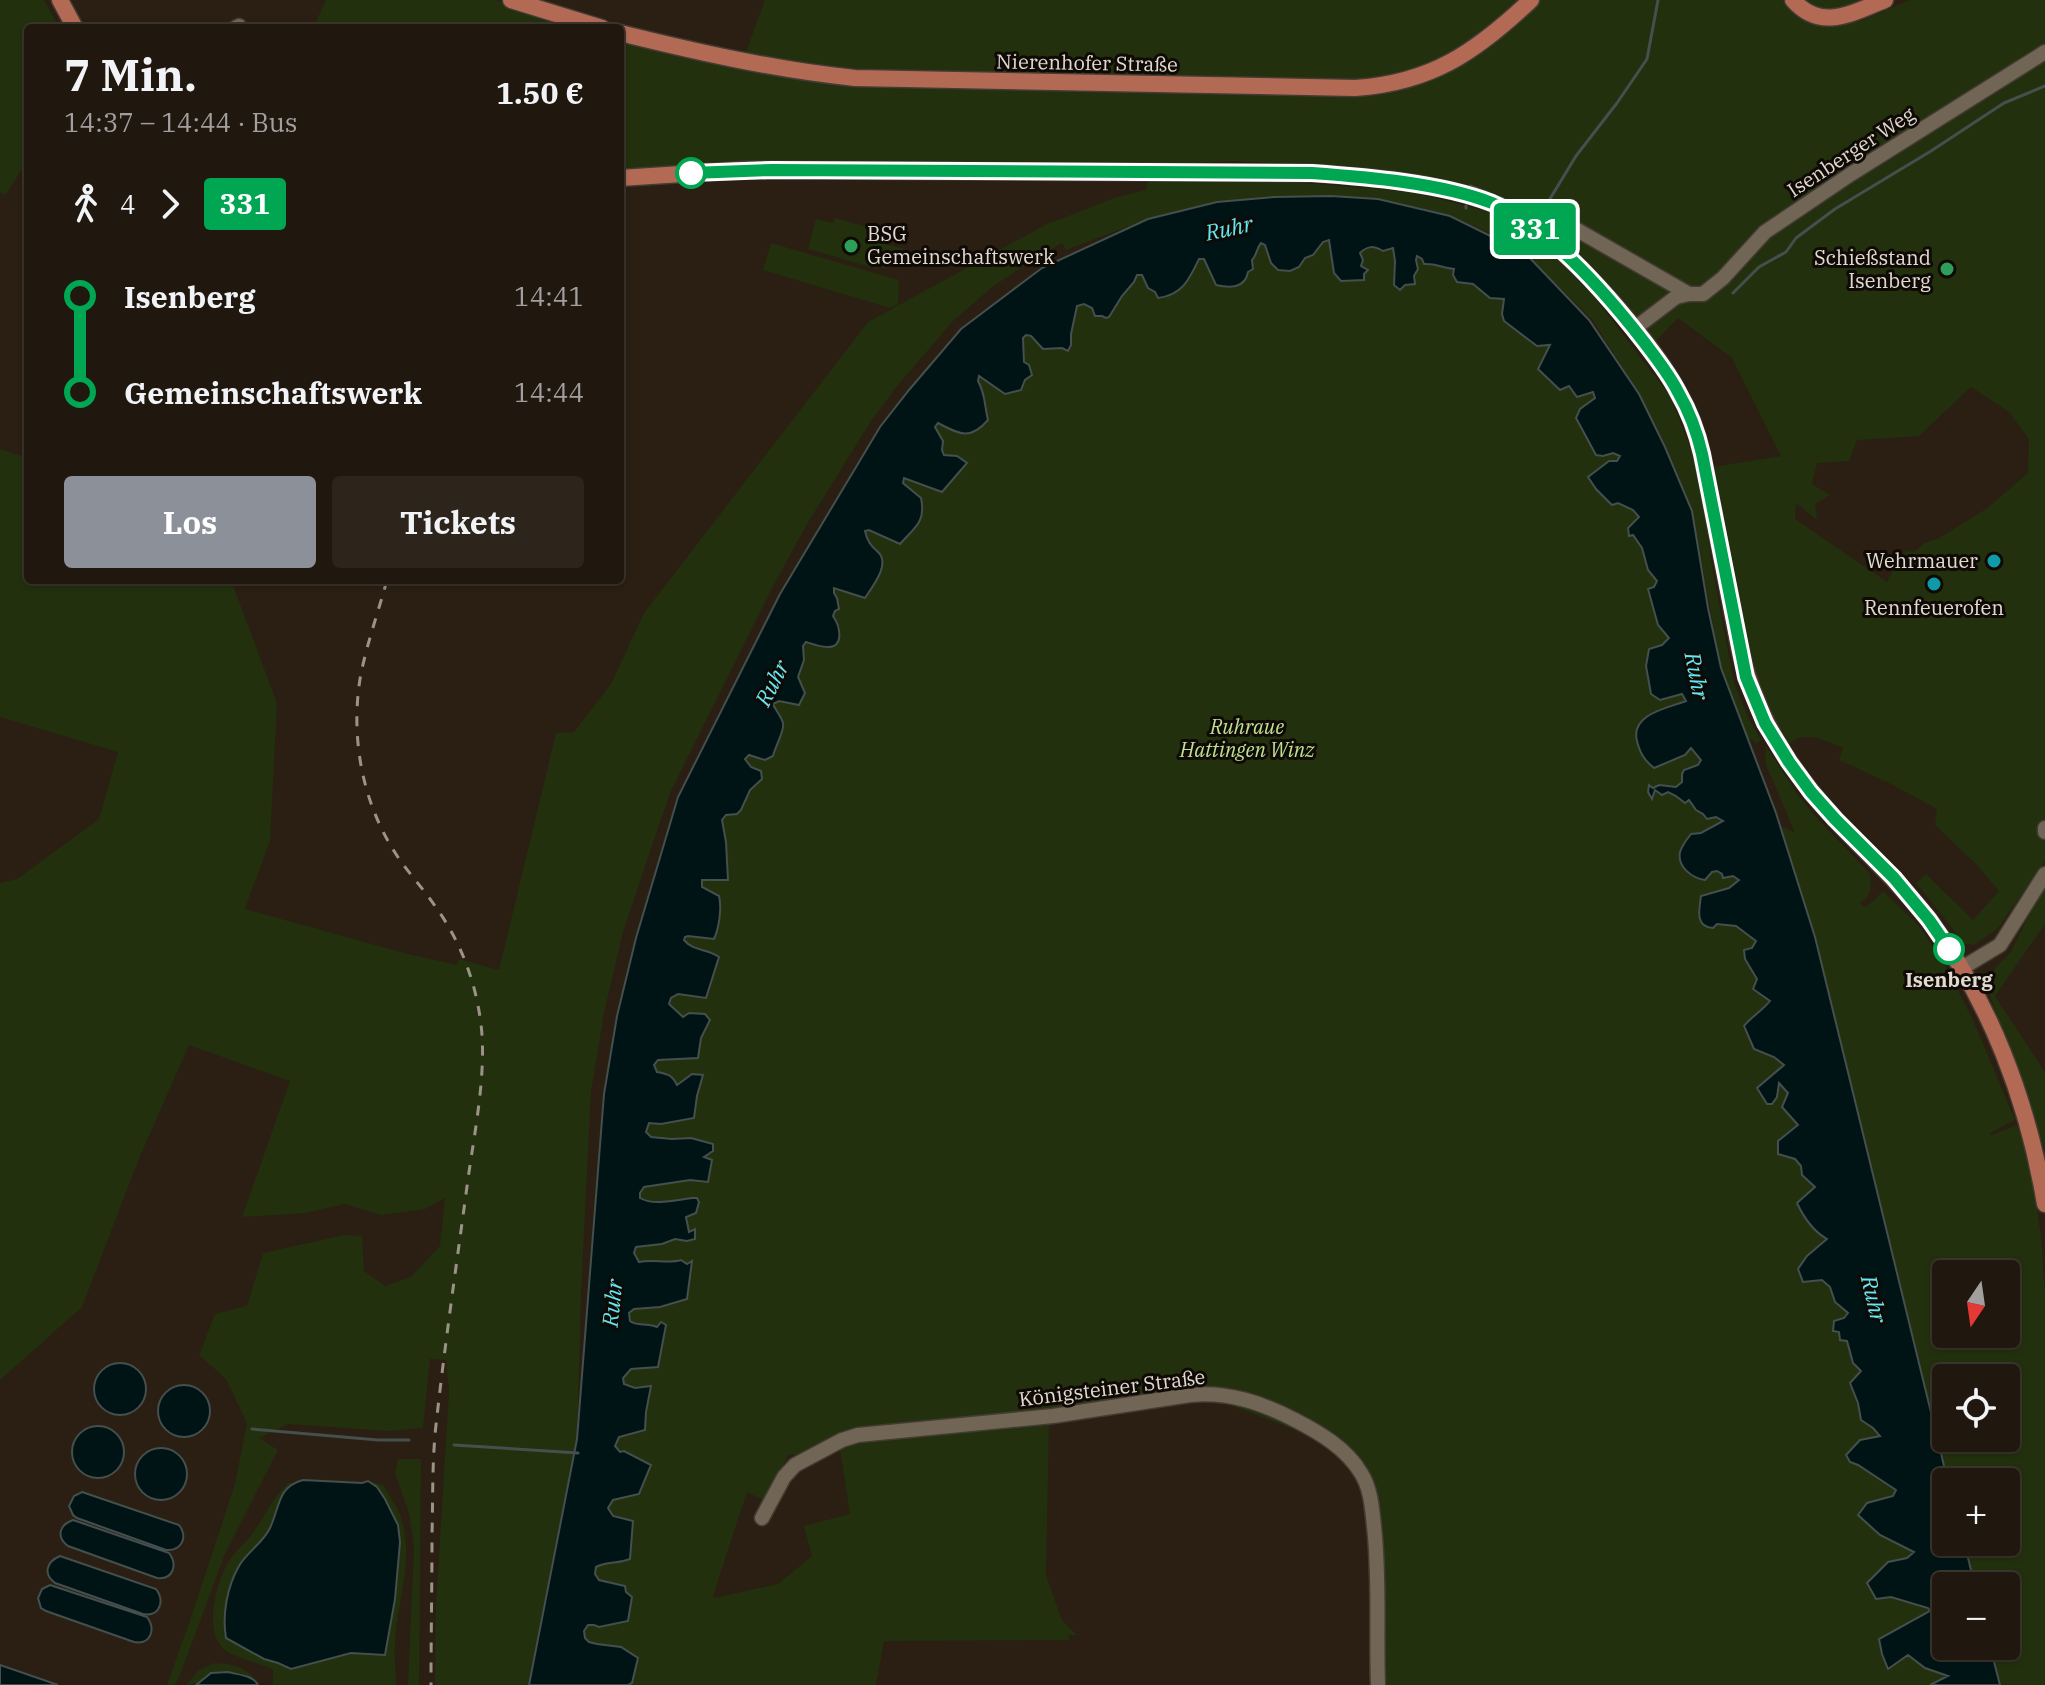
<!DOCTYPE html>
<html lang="de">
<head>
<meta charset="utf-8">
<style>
	body { margin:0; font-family:"IBM Plex Serif",serif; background:#2d241c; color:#f1f3f6; height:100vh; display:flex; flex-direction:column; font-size:30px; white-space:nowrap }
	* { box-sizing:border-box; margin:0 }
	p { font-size:26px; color:#a29f9e }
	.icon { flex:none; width:44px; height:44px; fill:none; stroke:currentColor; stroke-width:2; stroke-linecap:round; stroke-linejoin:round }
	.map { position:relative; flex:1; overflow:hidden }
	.panel { position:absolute; left:24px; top:24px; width:600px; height:560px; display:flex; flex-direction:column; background:#20170e; border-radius:8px; box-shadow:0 2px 6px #0004,0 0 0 2px #3d362e }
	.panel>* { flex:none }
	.badge { padding:0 16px; border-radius:6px; font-size:28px; line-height:52px }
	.needle { width:52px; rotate:193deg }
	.buttons { position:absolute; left:1932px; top:1260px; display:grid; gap:16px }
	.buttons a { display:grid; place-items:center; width:88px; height:88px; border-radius:8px; background:#20170e; box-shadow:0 2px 6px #0004,0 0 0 2px #3d362e; font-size:40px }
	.map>.badge { position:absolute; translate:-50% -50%; box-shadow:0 0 0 4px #fff }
	.legs { display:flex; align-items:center; gap:12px; height:88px; padding:0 40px; font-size:26px }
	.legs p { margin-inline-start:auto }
	.summary { display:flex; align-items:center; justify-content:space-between; height:136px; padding:0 40px }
	h1 { font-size:44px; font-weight:800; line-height:60px }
	.primary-button { display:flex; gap:16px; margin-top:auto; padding:16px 40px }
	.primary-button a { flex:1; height:92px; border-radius:8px; background:#8c9099; color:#fff; font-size:32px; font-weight:800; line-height:92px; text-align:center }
	.primary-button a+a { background:#2d241c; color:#f1f3f6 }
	ul { padding:0 40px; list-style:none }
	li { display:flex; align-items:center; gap:28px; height:96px; font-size:30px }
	li i { display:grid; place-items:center; width:12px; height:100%; margin:0 10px; background:currentColor }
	li i::after { content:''; width:20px; height:20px; margin:-10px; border:6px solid; border-radius:50%; background:#20170e }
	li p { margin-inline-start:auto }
	li:first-child i { background:linear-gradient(#0000 50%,currentColor 0) }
	li:last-child i { background:linear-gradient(currentColor 50%,#0000 0) }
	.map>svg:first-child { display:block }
	.green { fill:#22300e; fill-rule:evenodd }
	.water { fill:#001416; stroke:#444f4e; stroke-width:2 }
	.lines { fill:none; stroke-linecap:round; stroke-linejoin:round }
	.stream { stroke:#444f4e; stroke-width:3 }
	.minor-casing { stroke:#443b33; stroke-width:17 }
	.major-casing { stroke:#443b33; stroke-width:19 }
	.minor { stroke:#716555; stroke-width:14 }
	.major { stroke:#b36a55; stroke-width:16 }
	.rail { stroke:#9b9388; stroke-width:3; stroke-dasharray:10 10; stroke-linecap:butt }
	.line-1-casing { stroke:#fff; stroke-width:18 }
	.line-1 { stroke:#00a651; stroke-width:12 }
	.stop-1-dot { fill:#fff; stroke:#00a651; stroke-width:4 }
	.leisure-dot { fill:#2e9e5b; stroke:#0f0a05; stroke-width:3 }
	.culture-dot { fill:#0f9aa8; stroke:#0f0a05; stroke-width:3 }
	.labels { text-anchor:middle; stroke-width:6; stroke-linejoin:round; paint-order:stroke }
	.street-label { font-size:20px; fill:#e1dad1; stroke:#0f0a05 }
	.poi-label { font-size:20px; fill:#e1dad1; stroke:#0f0a05; text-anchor:end }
	.park-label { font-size:20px; font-style:italic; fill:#bde290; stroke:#0f0a05 }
	.stop-label { font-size:20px; font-weight:bold; fill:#e1dad1; stroke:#0f0a05 }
	.water-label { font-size:22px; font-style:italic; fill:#66e8f2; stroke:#0f0a05 }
</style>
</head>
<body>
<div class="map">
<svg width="2045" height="1685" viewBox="0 0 2045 1685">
	<rect width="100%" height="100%" fill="#2a1f12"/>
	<path class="green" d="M0,0H44L60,28H28V167L24,166L6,194L0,193Z
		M326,0H496L587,28H313Z
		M765,0H1785L1801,18L1820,23L1861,21L1910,0H2045V819L2037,824L2045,840V861L1998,928L1974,945L1965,944L1916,883L1926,874L1973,920L1999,891L1977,865L1935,825L1937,809L1889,783L1839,760L1843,748C1824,740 1801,728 1786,748C1780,735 1772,723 1766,710C1736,633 1726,548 1713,467L1781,456L1732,358L1678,318L1654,343L1563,243L1514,204L1456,184L1346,167L1235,161L1126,166L854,161L716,166L620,174V38L740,68ZM1971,387L2009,412L2029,439L2028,473L1986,509L1939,538L1925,543L1914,552L1906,551L1900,557L1887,582L1795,519L1796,503L1817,520L1815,504L1830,495L1812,484L1817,463L1849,461L1857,440L1919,436Z
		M1806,0H1866C1846,10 1824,14 1806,0Z
		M1148,180L1291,182L1414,192L1496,214L1544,247L1592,294L1670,396L1700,473L1711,560L1734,683L1748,717L1761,740L1756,744L1746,735L1721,668L1692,509L1666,446L1639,394L1592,319L1516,245L1450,215L1379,199L1331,196L1274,197L1217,202L1148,219L1066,250L1062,243L1034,259L991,288L953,321L898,385L871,421L807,524L771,590L670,793L623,932L604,1013L591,1092L581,1293L577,1438L528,1685H435L436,1606L449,1391L446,1360L430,1359L423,1428L389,1431L288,1424L259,1438L278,1450L225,1554L180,1675L175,1685H167L190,1620L235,1484L247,1423L226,1379L199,1355L215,1314L247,1306L263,1253L344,1235L362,1236L364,1271L385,1286L411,1277L440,1246L445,1198L425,1209L381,1215L345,1204L305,1213L242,1217L290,1081L189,1045L138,1161L82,1307L0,1380V883L17,879L99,819L118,752L0,717V449L28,458V580H231L277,703L270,841L245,909L408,954L457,965L459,959L499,970L556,733L574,732L611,684L644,613L868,322L1045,225L1114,198L1146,190Z
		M835,218L867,227L866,233L885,239L884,244L904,249L899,266L889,263L887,269L878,267L877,269L808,249L816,219L833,223Z
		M1301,236L1419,248L1511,302L1592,392L1595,398L1615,454L1620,456L1617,460L1635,512L1639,517L1637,519L1668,614L1753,922L1807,1169L1811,1184L1815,1188L1813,1190L1873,1402L1912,1551L1914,1552L1926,1607L1930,1612L1928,1613L1948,1676L1944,1678L1945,1685H1382L1367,1485L1338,1446L1211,1398L1049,1422L1046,1575L1062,1620L1077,1635H1068L1070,1640L884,1641L876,1685H588L589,1642L585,1638L584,1631L588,1625L597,1626L598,1580L595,1575L596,1568L603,1563L614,1517L608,1508L613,1500L624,1452H620L615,1446L619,1437L634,1388L624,1384L623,1378L631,1369L643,1324L632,1323L630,1320V1313L634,1309L646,1308L639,1262L634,1253L636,1247L652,1244L655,1201H645L640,1198V1193L643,1187L655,1186L651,1137L646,1131L648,1123H659L657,1072L653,1065L658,1060L672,998L679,950L707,830L829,564L936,430L935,428L938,423L978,380L979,375L986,381L1024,348L1023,338L1026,335L1034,339L1076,311L1077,306L1137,275H1143L1193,252ZM840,1449L850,1514L804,1526L812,1556L778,1584L714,1598L713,1596L747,1492L767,1502L788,1455L837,1452Z
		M771,243L899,280L898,304L890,308L763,270Z
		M1766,746L1797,794L1816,817L1870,874C1872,887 1871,896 1860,903L1864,907L1871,903L1883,891L1920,927L1947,969L1973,1020L2015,1120L1990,1133L1991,1135L2017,1125L2032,1172L2041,1237L2045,1294V1685H2001L1991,1646H2006V1586H1976L1965,1542H2006V1482H1949L1814,931L1781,826L1795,833L1765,762ZM1946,1274H2006V1334H1946ZM1946,1378H2006V1438H1946Z
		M2045,889V924L1995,996L2045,1072V1150L1988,990V978L1997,966L2010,953L2040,894Z
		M398,1459H421L419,1685H408L414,1547L409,1513L395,1473Z
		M368,1481L383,1485C389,1495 397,1506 401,1517C413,1555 401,1591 396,1629C394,1648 395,1666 396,1685H273V1669C260,1664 235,1657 226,1651C201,1633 217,1578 231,1558C237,1549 246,1543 252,1534C265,1517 272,1498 288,1483H292C280,1495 277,1512 270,1527C263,1542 247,1552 239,1566C227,1587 222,1615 226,1638L264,1659L278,1663L291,1669L351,1653L384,1655L395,1599L377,1487Z
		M214,1663C232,1664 245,1666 256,1681C244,1674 222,1668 210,1674C200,1679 198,1685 186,1685L198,1671Z"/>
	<path class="water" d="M1331,196L1378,199L1450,216L1525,253L1589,320L1639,394L1665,447L1692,511L1708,608L1721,668L1776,813L1815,937L1948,1482H1946V1542H1964L1975,1586H1946V1646H1990L2000,1685H1930L1948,1676L1925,1668L1908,1655L1888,1669L1882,1654L1879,1639L1930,1611L1928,1608L1891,1597L1876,1599L1867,1583L1888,1562L1907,1558L1914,1552L1880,1535L1858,1515L1867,1503L1893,1496L1896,1490L1858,1465L1850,1462L1846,1455L1860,1440L1880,1436L1873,1428L1861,1420L1858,1403L1850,1383L1861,1371L1853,1363L1847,1341L1840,1340L1839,1332L1833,1331L1834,1321L1844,1318L1848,1313L1835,1302L1830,1287L1822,1280L1803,1282L1798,1269L1807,1256L1827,1239C1813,1231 1804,1218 1797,1203L1815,1187L1802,1175L1801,1166L1795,1159L1778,1154V1141L1798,1125L1782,1107L1788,1093L1779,1083L1777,1097L1772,1104H1767L1757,1088L1784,1065L1774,1057L1754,1049L1744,1026C1752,1016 1762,1011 1770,1001L1753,989L1757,979L1745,959L1744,950L1752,948L1756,941L1736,926L1717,924L1713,928C1695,927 1699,910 1701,896L1729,888L1739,880L1733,876L1723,878L1722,874L1717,871L1712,872L1705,880C1692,878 1677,867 1680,852C1682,846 1687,839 1691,834L1701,833L1723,821L1716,817L1707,819L1703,814L1696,810L1689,800L1685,803L1676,796L1668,792L1662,795L1655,790L1652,799L1648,792L1649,785L1653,788L1659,785L1676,787L1682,782V774L1684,770L1698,765L1701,760L1691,748L1685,755L1654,768C1644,760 1640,753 1637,741C1630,714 1668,708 1686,701L1682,694L1660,700L1651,694L1646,666L1649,649L1662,645L1669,638L1658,625L1648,589L1654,587L1657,581L1648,570L1642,548L1633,535L1629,536L1628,528L1639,517L1633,510L1618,503L1612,505L1596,489L1588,477L1609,461H1617L1620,456L1613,453L1603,456L1596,455L1576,418L1580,409L1595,398L1593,392L1577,397L1569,386L1560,390L1538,369L1550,345L1537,346L1504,321L1502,314L1504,299L1490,298L1473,284L1457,282L1453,275L1454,269C1442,268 1435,263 1424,264L1422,259L1417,256L1416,260L1418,269L1414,276L1415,284L1405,285L1400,290L1394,285L1395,261L1393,248L1383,251C1374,246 1368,245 1360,253L1363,260L1361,266L1368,270L1364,274V280L1341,281L1334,273L1329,240L1323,242L1313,255L1305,258L1299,267L1290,271L1278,270L1271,263L1265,245L1261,243C1256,249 1257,255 1252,260L1253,269L1248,272C1245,289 1229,288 1216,285L1204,259H1199C1189,280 1182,295 1158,298L1155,292L1148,288L1142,275H1137L1134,282L1122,296L1109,317L1106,318L1102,316H1095L1092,308L1084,304L1077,306L1071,334V345L1068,351L1062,348L1043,349L1031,336L1026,335L1023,338L1024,362L1029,365L1032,375L1025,380L1021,390L1005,394L979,376L978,381C986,396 984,404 988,420C970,441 959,434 938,423L935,427L943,441L942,450L944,455L957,456L967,463L942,492L904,478L903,483L921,498C926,522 915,527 900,544L869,530L865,531C867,541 871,546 878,552C891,564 872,587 865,598L834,588V593L837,598L839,609L835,611L833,616C840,626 845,648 827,647C820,647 812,644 806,642L803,646L804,660L798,677L805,693L799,705L779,701L773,704C776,711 781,716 783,723C785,731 775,746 773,756L765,760L749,755L745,759L751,767L761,771L762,779L750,790L741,810L737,814L726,815L722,820L726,842L728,880H702V887L719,896C722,908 719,928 714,939L688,936L685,937L684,940C694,952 707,948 719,957L706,998L678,994L671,998L669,1004L683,1017L689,1013L705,1014L710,1020L701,1038L698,1058L658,1060L654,1065L657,1072C668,1074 672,1075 677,1085L692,1074L703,1075L697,1096L694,1118L661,1124L649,1123L646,1132L651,1137L672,1139L691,1138L713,1144V1151L704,1157L712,1160L708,1182L690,1180L644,1187L640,1193V1198C654,1206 676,1200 692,1198H697L699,1202L696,1213L686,1217L689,1232L695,1229V1239L687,1241L675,1239L662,1244L636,1247L634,1253L639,1262C653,1259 669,1264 681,1260L687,1264L692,1261L687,1299L660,1307L634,1309L629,1313L630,1321C637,1327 646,1322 657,1327L661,1322L666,1325L658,1367L631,1369L623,1378L624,1384L635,1388L651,1386L646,1412L645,1430L619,1437L615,1446L620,1452L624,1451L651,1465L639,1494L613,1500L608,1508L613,1516L633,1521L630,1559C618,1564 607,1561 596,1567L595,1574L599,1580L625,1586L626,1592L632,1597L628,1621L599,1627L594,1625H588L584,1631L585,1638L589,1642L597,1644L621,1647L638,1658L632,1683L628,1685H529L577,1439L604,1094L617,1016L636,938L678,797L780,594L880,427L909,390L961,329L1042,268L1148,219L1217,202L1274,197Z
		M94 1389a26 26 0 1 1 52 0a26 26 0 1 1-52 0Z
		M158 1411a26 26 0 1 1 52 0a26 26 0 1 1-52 0Z
		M72 1452a26 26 0 1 1 52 0a26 26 0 1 1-52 0Z
		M135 1474a26 26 0 1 1 52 0a26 26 0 1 1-52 0Z
		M303,1480L362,1483L368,1481L377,1487L385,1499L398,1525L400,1542L395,1599L385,1655L351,1653L291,1669L278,1663L264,1659L226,1638C222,1615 227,1587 239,1566C247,1552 263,1543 270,1528C280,1507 277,1487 303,1480Z
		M82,1492L179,1525C188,1537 182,1551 166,1550L77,1518L73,1515L69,1506L74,1496Z
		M73,1520L169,1553C178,1565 173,1580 157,1578L68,1546C56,1537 59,1525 73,1520Z
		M60,1556L156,1589C165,1601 160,1617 143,1614L55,1583C43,1574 46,1562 60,1556Z
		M50,1585L147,1617C156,1629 151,1645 134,1642L46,1611L41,1608L38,1598L42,1589Z
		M0,1665L58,1685H0Z
		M228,1672C238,1675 253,1675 258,1685H196L211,1673Z"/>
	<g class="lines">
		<path class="stream" d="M1470,186L1488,193
			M1495,196L1528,209L1545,207L1576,156L1617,103L1647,59L1658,0
			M1466,208V206
			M1733,293L1759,267L1786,252L1796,238L1835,209L1931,151L2004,103L2045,86
			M252,1429L378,1440H409
			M454,1445L578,1453"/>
		<defs>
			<path id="minor" d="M235,28L239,26
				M1532,226L1542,218L1559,222L1572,227L1689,294
				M1634,329L1676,297L1689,294H1703L1723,278L1765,232L1851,174L2045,52
				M2045,828V832
				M1962,968L2000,945L2045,874
				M762,1518L784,1477L795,1465L842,1440L858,1435L1053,1416L1190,1395C1228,1391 1262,1403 1295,1420C1320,1433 1346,1448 1361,1473C1371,1489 1372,1508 1374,1526C1380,1579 1376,1632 1378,1685"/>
			<path id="major" d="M60,0L75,28
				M511,0L602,28
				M1793,0C1821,32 1852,13 1885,0
				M620,33C697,52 776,70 855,78L1355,88C1432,83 1477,51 1531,0
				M620,178L744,170L1312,173C1370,177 1438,182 1492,203C1553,228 1647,333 1678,392C1689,411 1697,432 1702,454L1739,646C1755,715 1787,767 1835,819C1865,851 1898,881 1926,916C1990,999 2028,1102 2045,1204"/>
		</defs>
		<use href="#minor" class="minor-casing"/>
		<use href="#major" class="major-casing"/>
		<use href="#minor" class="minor"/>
		<use href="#major" class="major"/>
		<path class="rail" d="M387,580C378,613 366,646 360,679C350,743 364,810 402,863C413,878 425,891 435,906C459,939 474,977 480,1017C488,1067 475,1129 468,1179C457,1261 445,1343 436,1425C432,1461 433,1498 432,1534C432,1584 431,1635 431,1685"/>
	</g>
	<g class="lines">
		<defs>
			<path id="line-1" d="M691,173L772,170L1312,173C1367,177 1441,183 1492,203C1549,227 1606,293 1644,342C1656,358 1669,374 1678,392C1689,411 1697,432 1702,454L1746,677L1765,723L1789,762L1811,792L1835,819L1894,878L1929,920L1949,949"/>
		</defs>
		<use href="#line-1" class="line-1-casing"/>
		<use href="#line-1" class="line-1"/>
	</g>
	<g class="stop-1-dot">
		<circle cx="691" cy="173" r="14"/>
		<circle cx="1949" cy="949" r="14"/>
	</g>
	<g class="leisure-dot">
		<circle cx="851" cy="246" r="8"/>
		<circle cx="1947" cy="269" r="8"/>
	</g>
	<g class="culture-dot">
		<circle cx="1994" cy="561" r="8"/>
		<circle cx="1934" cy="584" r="8"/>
	</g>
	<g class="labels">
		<g class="street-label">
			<text transform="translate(1087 63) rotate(1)" y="7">Nierenhofer Straße</text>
			<text transform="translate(1851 152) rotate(-33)" y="7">Isenberger Weg</text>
			<text transform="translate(1112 1388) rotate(-7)" y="7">Königsteiner Straße</text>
		</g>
		<g class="poi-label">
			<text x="867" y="241" text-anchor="start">BSG<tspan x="867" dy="23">Gemeinschaftswerk</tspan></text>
			<text x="1931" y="265">Schießstand<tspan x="1931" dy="23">Isenberg</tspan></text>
			<text x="1978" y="568">Wehrmauer</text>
			<text x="1934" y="615" text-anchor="middle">Rennfeuerofen</text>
		</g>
		<g class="park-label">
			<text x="1247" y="734">Ruhraue<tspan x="1247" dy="23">Hattingen Winz</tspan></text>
		</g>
		<g class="stop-label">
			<text x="1949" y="987">Isenberg</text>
		</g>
		<g class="water-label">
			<text transform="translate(1229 228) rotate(-12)" y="8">Ruhr</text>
			<text transform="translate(1697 676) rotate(79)" y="8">Ruhr</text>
			<text transform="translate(772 683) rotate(-63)" y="8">Ruhr</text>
			<text transform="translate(1874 1299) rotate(77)" y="8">Ruhr</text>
			<text transform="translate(612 1303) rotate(-84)" y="8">Ruhr</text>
		</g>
	</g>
</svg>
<div class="buttons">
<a><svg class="needle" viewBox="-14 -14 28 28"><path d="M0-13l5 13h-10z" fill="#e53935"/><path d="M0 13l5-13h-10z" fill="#a29f9e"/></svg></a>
<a><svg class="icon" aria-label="locate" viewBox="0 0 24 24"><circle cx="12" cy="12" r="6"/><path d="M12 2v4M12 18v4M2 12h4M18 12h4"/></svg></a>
<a>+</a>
<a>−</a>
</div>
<b class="badge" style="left:1535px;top:229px;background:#00a651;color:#fff">331</b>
<section class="panel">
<div class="summary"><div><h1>7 Min.</h1><p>14:37 – 14:44 · Bus</p></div><b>1.50 €</b></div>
<div class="legs"><svg class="icon" aria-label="walk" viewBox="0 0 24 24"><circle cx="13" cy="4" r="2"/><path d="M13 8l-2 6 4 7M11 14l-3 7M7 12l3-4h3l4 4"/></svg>4<svg class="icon" aria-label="forward" viewBox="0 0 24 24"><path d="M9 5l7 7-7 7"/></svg><b class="badge" style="background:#00a651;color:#fff">331</b></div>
<ul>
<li><i style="color:#00a651"></i><b>Isenberg</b><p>14:41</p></li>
<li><i style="color:#00a651"></i><b>Gemeinschaftswerk</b><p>14:44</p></li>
</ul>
<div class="primary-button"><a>Los</a><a>Tickets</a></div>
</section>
</div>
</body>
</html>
